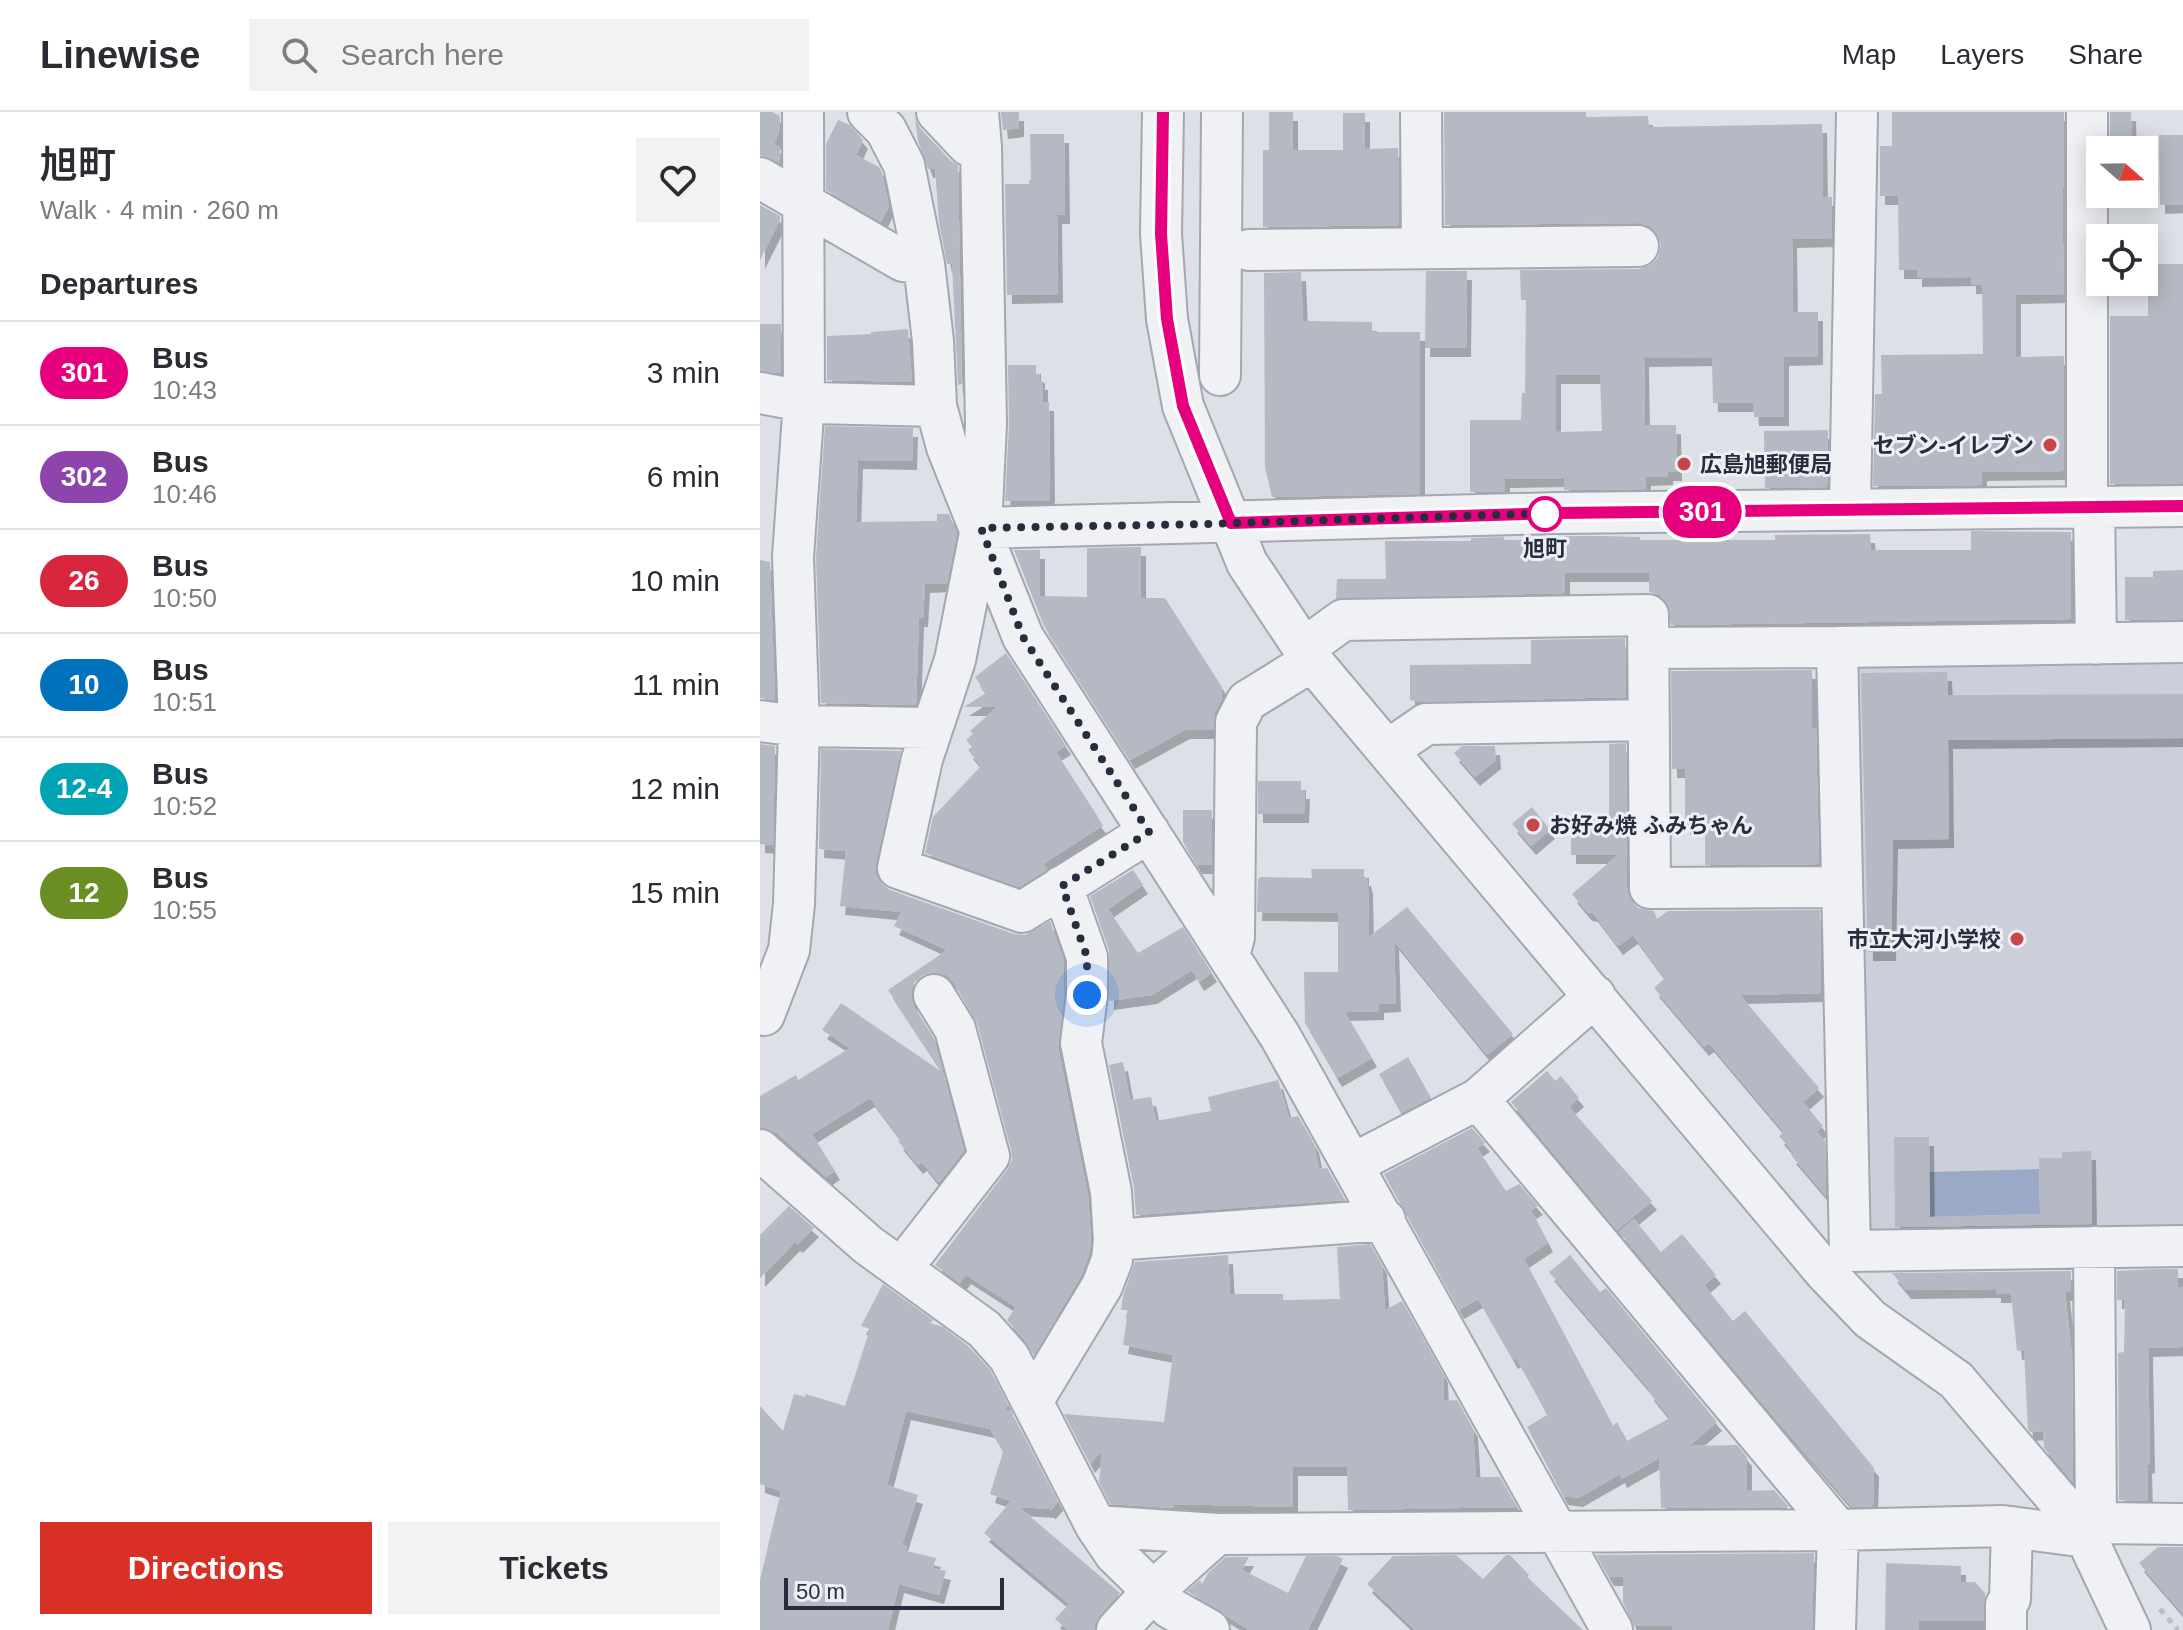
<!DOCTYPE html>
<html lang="en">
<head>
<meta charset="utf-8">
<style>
	body { margin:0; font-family:Helvetica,"Noto Sans JP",sans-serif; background:#f2f2f3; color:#2b2b33; height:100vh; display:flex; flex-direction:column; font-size:30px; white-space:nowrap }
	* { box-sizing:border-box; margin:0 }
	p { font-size:26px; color:#7c7c81 }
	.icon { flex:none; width:44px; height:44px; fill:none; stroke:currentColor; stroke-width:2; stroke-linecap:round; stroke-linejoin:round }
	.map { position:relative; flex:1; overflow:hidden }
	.side { display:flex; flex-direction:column; background:#fff; width:760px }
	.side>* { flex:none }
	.badge { padding:0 16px; border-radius:26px; font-size:28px; line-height:52px }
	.needle { width:52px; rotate:110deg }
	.buttons { position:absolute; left:1326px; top:24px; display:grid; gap:16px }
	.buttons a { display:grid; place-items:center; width:72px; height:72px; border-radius:0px; background:#fff; box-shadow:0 4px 20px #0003; font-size:40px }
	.scale { position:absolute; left:24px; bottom:20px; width:220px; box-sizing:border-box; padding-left:8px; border:4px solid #282d3d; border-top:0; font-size:22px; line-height:28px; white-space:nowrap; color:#282d3d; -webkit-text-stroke:6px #edeff5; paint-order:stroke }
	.you { position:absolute; width:40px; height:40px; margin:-20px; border:6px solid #fff; border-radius:50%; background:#1a73e8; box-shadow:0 0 0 12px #1a73e833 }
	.map>.badge { position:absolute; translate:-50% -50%; box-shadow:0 0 0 4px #fff }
	h2 { padding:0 40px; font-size:30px; line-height:72px }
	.round { display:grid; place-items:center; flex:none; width:84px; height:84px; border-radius:0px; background:#f2f2f3 }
	.overview { display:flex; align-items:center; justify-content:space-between; height:136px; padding:0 40px }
	h1 { font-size:38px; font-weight:600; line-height:60px }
	.cta { display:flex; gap:16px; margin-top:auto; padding:16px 40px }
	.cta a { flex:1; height:92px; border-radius:0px; background:#d93025; color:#fff; font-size:32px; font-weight:600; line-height:92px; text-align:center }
	.cta a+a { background:#f2f2f3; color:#2b2b33 }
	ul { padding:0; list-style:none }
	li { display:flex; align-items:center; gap:24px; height:104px; padding:0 40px; border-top:2px solid #e1e1e2 }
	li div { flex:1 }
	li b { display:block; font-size:30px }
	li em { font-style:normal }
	li .badge { min-width:88px; font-weight:700; text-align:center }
	header { display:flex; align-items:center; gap:48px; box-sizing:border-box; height:112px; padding:0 40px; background:#fff; border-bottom:2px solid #e1e1e2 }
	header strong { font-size:38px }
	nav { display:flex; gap:44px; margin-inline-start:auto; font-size:28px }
	.search { width:560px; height:72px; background:#f2f2f3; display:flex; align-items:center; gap:20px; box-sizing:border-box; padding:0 28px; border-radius:0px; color:#7c7c81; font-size:30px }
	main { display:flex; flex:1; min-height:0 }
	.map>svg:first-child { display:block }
	.built { fill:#cccfd9 }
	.water { fill:#9aa9c6 }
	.building { fill:#b5b9c3; fill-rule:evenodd; filter:url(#shadow) }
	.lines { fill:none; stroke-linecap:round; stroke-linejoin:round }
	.minor-casing { stroke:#a4a7b1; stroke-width:44 }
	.path { stroke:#bcbec5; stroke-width:5; stroke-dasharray:6 6; stroke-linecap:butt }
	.minor { stroke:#f0f1f5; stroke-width:40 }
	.line-casing { stroke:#fff; stroke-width:18 }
	.line { stroke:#e6007e; stroke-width:12 }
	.walk { stroke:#282d3d; stroke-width:8; stroke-dasharray:0 14.4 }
	.poi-dot { fill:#c84649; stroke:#edeff5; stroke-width:3 }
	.stop-dot { fill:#fff; stroke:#e6007e; stroke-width:4 }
	.labels { text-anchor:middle; stroke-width:6; stroke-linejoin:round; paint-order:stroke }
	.poi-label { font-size:22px; font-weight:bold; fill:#282d3d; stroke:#edeff5; text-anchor:end }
	.stop-label { font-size:22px; font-weight:bold; fill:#282d3d; stroke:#edeff5 }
</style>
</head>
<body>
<header>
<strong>Linewise</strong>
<div class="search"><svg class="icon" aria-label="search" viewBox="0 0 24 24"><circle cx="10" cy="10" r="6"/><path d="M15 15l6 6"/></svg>Search here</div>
<nav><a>Map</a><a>Layers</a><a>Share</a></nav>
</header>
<main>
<section class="side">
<div class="overview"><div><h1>旭町</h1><p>Walk · 4 min · 260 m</p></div><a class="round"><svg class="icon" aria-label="heart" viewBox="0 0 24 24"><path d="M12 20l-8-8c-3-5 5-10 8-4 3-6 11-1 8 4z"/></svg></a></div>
<h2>Departures</h2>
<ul>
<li><span class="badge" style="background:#e6007e;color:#fff">301</span><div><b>Bus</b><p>10:43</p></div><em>3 min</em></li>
<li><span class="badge" style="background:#8e44ad;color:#fff">302</span><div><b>Bus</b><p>10:46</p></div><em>6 min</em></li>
<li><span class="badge" style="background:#d7263d;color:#fff">26</span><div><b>Bus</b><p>10:50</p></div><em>10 min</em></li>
<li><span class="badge" style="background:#0072bc;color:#fff">10</span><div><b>Bus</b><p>10:51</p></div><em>11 min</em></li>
<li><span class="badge" style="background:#00a3b4;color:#fff">12-4</span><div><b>Bus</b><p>10:52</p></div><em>12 min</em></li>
<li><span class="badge" style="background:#6b8e23;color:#fff">12</span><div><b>Bus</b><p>10:55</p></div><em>15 min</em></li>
</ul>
<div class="cta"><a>Directions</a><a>Tickets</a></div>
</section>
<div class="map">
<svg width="1423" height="1518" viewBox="0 0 1423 1518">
	<defs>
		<filter id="shadow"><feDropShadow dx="5" dy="9" stdDeviation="0" flood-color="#0004"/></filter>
	</defs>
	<rect width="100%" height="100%" fill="#dee0e7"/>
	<path class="built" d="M1423,537V1126L1117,1130L1096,1109L1086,545Z"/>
	<path class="water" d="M1279,1057L1280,1102L1170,1105L1168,1060Z"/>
	<path class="building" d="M0,0H12L20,4V18L14,32L20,35V51L0,43Z
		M241,0H259V16L243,18Z
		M509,0H533V38H583V1H605V37L638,36L639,113L503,115V38H509Z
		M684,0H826V5L888,4L889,15L1062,12L1063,85H1072V126L1032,127L1033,200H1058V244L1024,245V305H994L993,291H953L952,245L884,246L885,313H916L917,360H908V364L886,365V377L804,378V366L745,367V379L710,380V308H761L762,281H765L766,188H761L760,158L879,157L890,153L898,146L901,133L897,122L890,114L878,111L685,113ZM796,263H840L842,319L796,320Z
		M1132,0H1304V76H1302L1304,182L1256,183V245L1304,244V359L1222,360V373L1113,374L1115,282H1122L1121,243L1223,242L1222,173H1211V165L1157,166V158H1139L1138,84H1120V34H1132Z
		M1350,0H1371L1372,38H1350Z
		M155,6L160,16L191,49L198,53L202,272L198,273L192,152H187L179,110L175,57H168L158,29Z
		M78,8L90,13L103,28L96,43L119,55L122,61L129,94L121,110L66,78V32Z
		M270,22H304L305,103H297L298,182L247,183L245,72H269V68H271Z
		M1399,23H1423V92L1400,93Z
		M0,93L20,104V108L0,148Z
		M1388,152H1423V371L1350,372V204H1388Z
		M666,159H707L706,236H665Z
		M541,160L543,209L612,210V220H660V382L512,385L505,355L504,161Z
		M0,212H21V261L0,259Z
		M148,217L152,270L67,268V224L111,222V220Z
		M248,253H276V262H280V269H283V290H289L290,389H245L249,313Z
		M65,314L153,316L152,349L98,348L96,410L177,409V402H189L197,421L187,471L165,472L163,506H159L156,593L61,591L56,445Z
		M1068,318L1067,375L1005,376L1004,319Z
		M1211,419L1311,420V507L911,513L907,491L900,483L889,480V461H805V481L576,487L577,467H626L625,429H711V426L744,425V428L805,427V424H843L880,425V428H1015V423L1110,422L1111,438H1211Z
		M381,435V486H405L462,575L461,589L455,600L453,618H425L370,648L284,514L254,438H280V484L327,485V436Z
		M0,448L10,450L15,588L0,586Z
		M1423,458V507L1365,508V465H1393V459Z
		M865,526L866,585L663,590L650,588V553L771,552V528Z
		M246,541L306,634L296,640L338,705L336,706L342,714L283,752L288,757L259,775L165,741L173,705L221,654L208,638L212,635L206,628L213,622L210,619L237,595H204L226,581L215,565Z
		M1052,558V616H1056L1059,752L945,753V714H925V657H912L911,559Z
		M1187,560L1188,583L1423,582V626L1188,628L1189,727L1133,728L1131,840H1108L1101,561Z
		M866,631L867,776L870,787L878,796L894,799L897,807L908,799L1060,798L1061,881L980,883L1059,976L1043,990L1063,1014L1057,1020L1065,1029L1066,1084L1031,1043L1034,1041L1019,1024L1024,1020L949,931L944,935L894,876L905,866L873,823L858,834L833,801L827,800L812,782L858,743H811V707H849V632Z
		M0,632L15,634L13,733L0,732Z
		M702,634H735L736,648L715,665L694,641Z
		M61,637L141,639L116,751V763L122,772L130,778L254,822L265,823L290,809L304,849V882L298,935L328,1083L331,1128L329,1143L321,1164L274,1243L266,1230L247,1208L256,1195L206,1163L200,1171L175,1153L247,1058L252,1048L251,1038L217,911L194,871L186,863L174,860L163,863L154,871L151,883L154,895L174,926L204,1039L180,1069L178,1070L162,1050L158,1053L138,1029L141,1027L110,986L52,1022L75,1059L66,1065L17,1021L0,1016V984L36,963L38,968L90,936L62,918L81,891L182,960L128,878L187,838L134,814L141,800L80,794L86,739L59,737Z
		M498,669H541V678H545L544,702H498Z
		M772,695L790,718L771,734L752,712Z
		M423,698H452V753H437L423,730Z
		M551,757H604V765H606L608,774L609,825L647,795L753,922L727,943L634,829L636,891L619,892V899L585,900L612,946L577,966L545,911L544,860H578V801L497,800L498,767L501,765L552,766Z
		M373,758L383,773L348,797L378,841L423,815L452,861L439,870L432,858L392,883L349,889V838L330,784Z
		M648,945L671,986L641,1001L619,962Z
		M363,950L370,988L391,985L396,1009L451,999L448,985L518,968L529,1006L538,1004L554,1032L559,1057L567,1056L585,1088L376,1103L374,1076L349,953Z
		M787,959L795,969L801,964L819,986L809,995L892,1089L857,1118L751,990Z
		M712,1016L725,1031L717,1036L746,1079L759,1072L778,1094L771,1098L788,1131L764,1147L853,1314L857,1310L867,1329L910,1306L889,1280L890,1278L789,1160L810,1143L840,1180L846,1176L957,1310L929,1334L977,1333L987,1345V1379L1014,1378L1029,1395L901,1396L899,1346L862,1367L860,1362L818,1386L803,1384L767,1315L787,1303L776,1282L756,1246L753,1248L718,1187L699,1198L624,1062Z
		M1134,1025H1169L1170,1105L1280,1102L1279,1046H1302V1040L1331,1039L1332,1112L1135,1115Z
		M29,1094L54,1116L38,1132L35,1130L0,1166V1123Z
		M874,1107L901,1140L922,1122L956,1163L944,1173L973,1209L985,1199L1114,1356L1113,1394L1092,1395L1013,1304L859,1120Z
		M610,1132L622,1153L625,1198L642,1189L683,1262L684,1289L697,1288L713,1317L716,1365H740L757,1395L588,1398L587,1355H533V1395L412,1392L414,1396L350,1392L339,1370L342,1338L330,1352L304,1302L404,1310L413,1243L363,1233L368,1198H361L363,1184L375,1150L468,1143L470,1182H523V1188L580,1187L577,1135Z
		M1393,1157H1418V1175H1423V1235L1388,1236L1390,1352L1387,1353L1388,1389L1359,1388L1358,1241L1364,1240L1365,1188H1357V1159Z
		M1311,1159V1180H1305L1312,1243L1313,1370L1284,1336L1283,1319L1270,1320L1268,1317L1264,1238L1257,1239L1251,1182H1236V1177L1146,1178L1132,1161Z
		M123,1172L173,1208L170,1211L183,1215L208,1234L230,1258L248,1293L245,1298H250L298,1390L290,1399V1397L259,1395L360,1481L340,1503L335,1518H308L295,1507L309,1492L224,1421L251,1389L230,1382L243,1340L230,1317L146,1299L127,1373L158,1383L142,1433L147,1434L146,1439L176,1446L173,1456L186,1459L179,1483L139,1472L128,1518H0V1468L21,1379L0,1372V1294L23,1319L34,1282L45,1285L46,1282L85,1294L110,1217L101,1214Z
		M1398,1435H1423V1502L1379,1451Z
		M1054,1441L1052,1518H912V1514H874L863,1490V1465H849L836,1443Z
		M696,1443L723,1467L746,1443H750L769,1463L767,1465L823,1518H655L607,1472L633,1444Z
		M546,1444H577L583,1447L548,1518H489L427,1479L440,1468L442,1472L448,1461L466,1445H489L482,1458L528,1481Z
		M1126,1451L1201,1454V1470H1215L1225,1481L1223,1509H1159V1518H1125Z"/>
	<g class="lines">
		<defs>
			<path id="minor" d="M108,0L126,18L144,53L164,152L173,229L176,294L187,335L263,525L520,924L852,1518
				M177,0L208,33L221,35
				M218,0L221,35L226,312L221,416L195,548L162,647L138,756L262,800L389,720
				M403,0L401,122L407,207L423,294L487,451L552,549L1065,1160L1110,1207L1196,1268L1305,1396L1326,1425L1370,1518
				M661,0L662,136
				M1327,0V395
				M0,66L143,149L164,152
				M489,138L878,134
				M460,263L462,0
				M0,281L54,291L176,294
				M1334,395L1336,532
				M1090,398L1097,0
				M221,416L798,401L1423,394
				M1423,530L1077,535L1090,1139L1423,1134
				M888,536L1077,535
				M543,537L583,508L888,503L890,776L1081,775
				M0,609L39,614L172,616
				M628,638L666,612L889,608
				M469,844L474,825L476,610L487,589L552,549
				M4,903L29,838L34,792L39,614L33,445L44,289L43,0
				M718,987L1078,1418L1075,1518
				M0,1038L108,1133L224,1217L249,1245L336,1414L355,1442L410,1496L449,1518
				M593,1052L718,987L835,884
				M354,1128L625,1108
				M1334,1135L1336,1411
				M141,1157L229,1044L195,917L174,883
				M272,1290L342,1174L352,1148L354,1128L351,1080L321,931L327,883V845L302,774
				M336,1414L457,1422L1078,1418L1243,1414L1326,1425
				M1326,1425L1336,1411L1423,1412
				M357,1518L392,1480L457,1422
				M1246,1518V1493L1250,1487L1252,1415"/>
		</defs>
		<use href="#minor" class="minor-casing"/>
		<path class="path" d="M1400,1497L1418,1518"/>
		<use href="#minor" class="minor"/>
	</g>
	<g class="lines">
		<defs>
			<path id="line" d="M403,0L401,122L407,207L423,294L471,411L798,401L1423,394"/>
		</defs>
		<use href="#line" class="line-casing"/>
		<use href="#line" class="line"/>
		<path class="walk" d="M327,883V845L302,774L389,720L263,525L221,416L445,412L798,401L785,402"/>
	</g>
	<g class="poi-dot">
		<circle cx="1290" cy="333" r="8"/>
		<circle cx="924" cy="352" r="8"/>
		<circle cx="773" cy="713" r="8"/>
		<circle cx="1257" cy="827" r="8"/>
	</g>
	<circle class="stop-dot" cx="785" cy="402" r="16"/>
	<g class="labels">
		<g class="poi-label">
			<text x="1274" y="341">セブン-イレブン</text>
			<text x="940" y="360" text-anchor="start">広島旭郵便局</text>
			<text x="789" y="721" text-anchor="start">お好み焼 ふみちゃん</text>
			<text x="1241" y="835">市立大河小学校</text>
		</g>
		<g class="stop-label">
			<text x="785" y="444">旭町</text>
		</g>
	</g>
</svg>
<div class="buttons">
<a><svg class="needle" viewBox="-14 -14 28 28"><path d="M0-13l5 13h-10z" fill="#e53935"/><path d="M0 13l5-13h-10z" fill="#7c7c81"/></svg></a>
<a><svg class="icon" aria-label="locate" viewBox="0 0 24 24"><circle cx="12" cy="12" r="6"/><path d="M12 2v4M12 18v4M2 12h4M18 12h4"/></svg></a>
</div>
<div class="scale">50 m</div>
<div class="you" style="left:327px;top:883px"></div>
<b class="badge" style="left:942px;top:400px;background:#e6007e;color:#fff">301</b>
</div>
</main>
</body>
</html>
